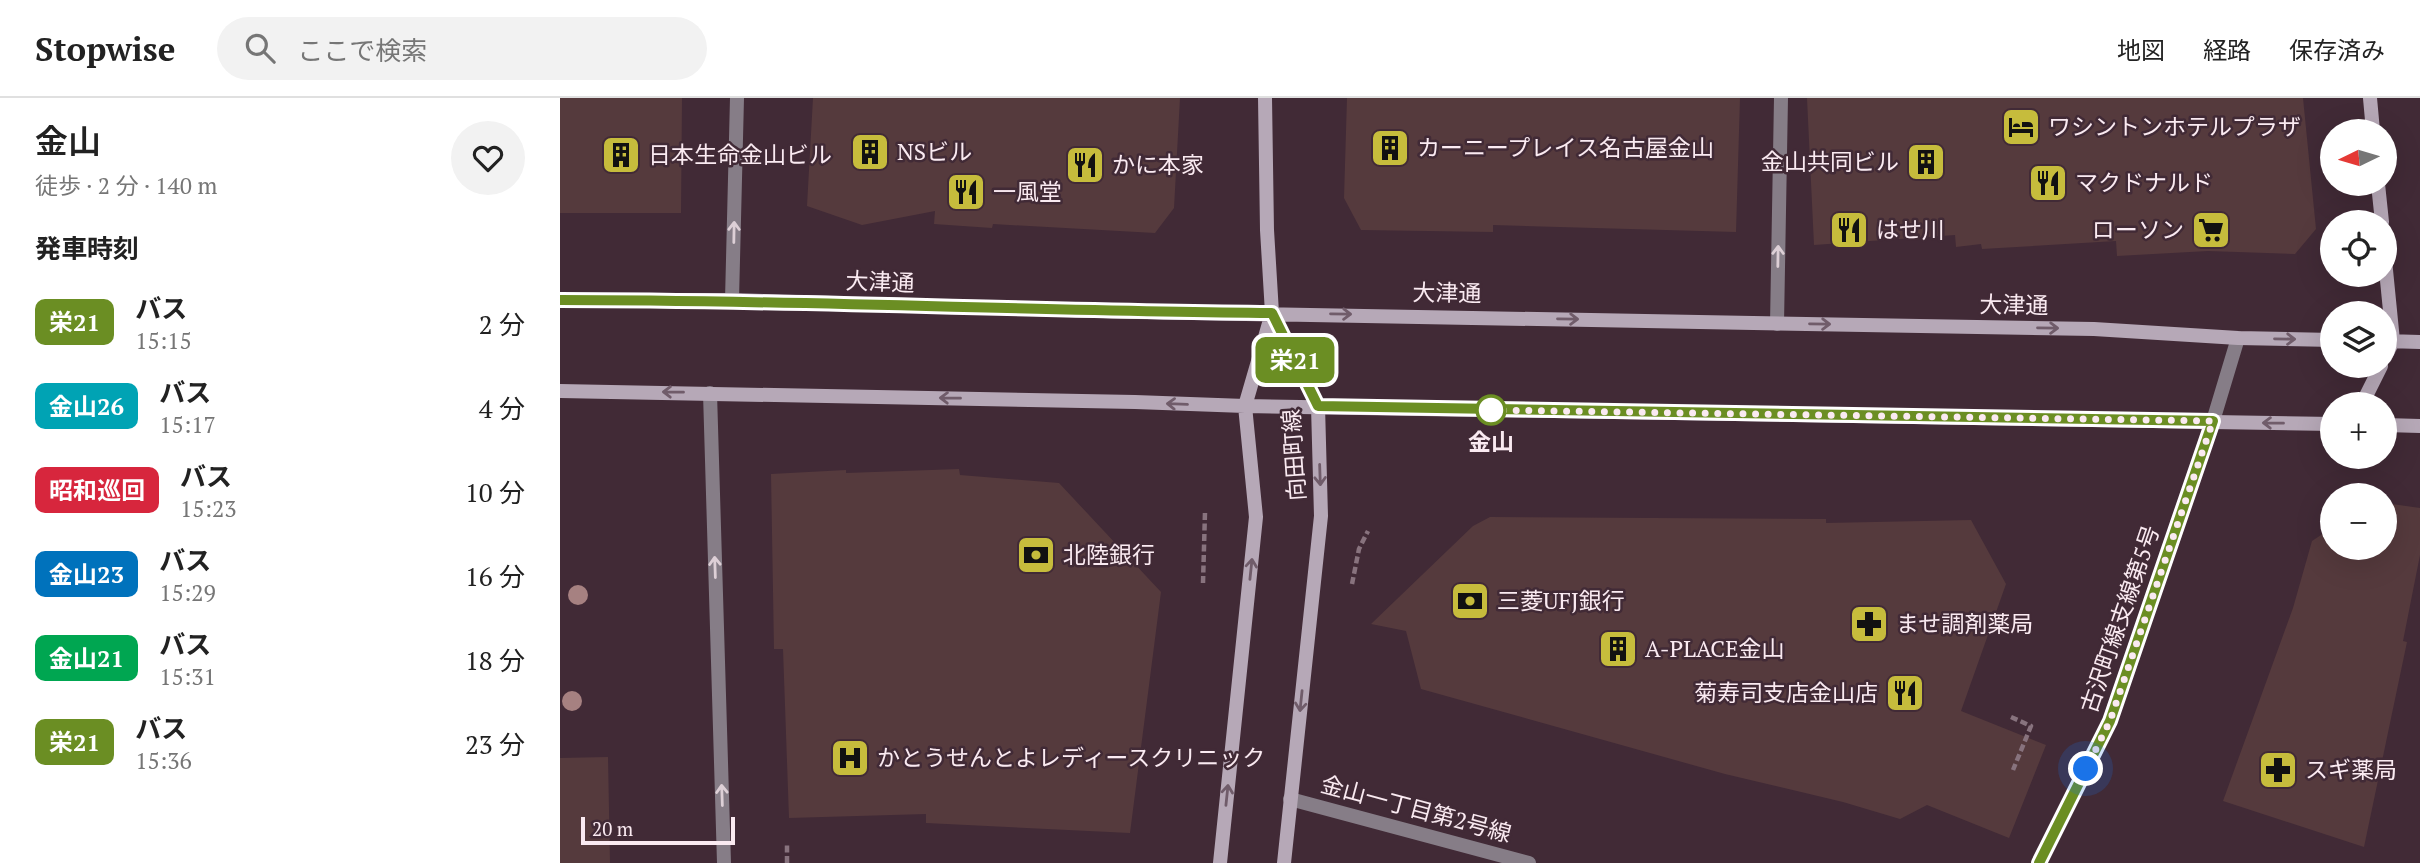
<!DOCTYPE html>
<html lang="ja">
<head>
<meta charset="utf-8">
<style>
	body { margin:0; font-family:"PT Serif","Noto Sans JP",serif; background:#f2f2f2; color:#222; height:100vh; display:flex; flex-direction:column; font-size:26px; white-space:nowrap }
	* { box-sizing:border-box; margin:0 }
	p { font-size:23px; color:#767676 }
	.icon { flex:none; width:38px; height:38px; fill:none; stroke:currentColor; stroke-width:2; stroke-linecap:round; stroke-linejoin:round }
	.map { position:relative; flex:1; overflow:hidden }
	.drawer { display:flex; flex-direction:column; background:#fff; width:560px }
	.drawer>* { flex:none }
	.badge { padding:0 14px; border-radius:10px; font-size:24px; line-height:46px }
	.needle { width:46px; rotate:265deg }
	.fabs { position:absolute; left:1760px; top:21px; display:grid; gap:14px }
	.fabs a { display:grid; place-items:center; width:77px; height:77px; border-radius:50%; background:#fff; box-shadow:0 7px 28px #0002; font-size:35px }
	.scale { position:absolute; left:21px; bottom:18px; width:154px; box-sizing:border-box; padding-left:7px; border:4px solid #faeaf1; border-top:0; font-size:19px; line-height:24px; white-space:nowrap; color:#faeaf1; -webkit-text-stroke:5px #412a36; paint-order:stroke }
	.you { position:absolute; width:35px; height:35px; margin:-18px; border:5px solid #fff; border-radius:50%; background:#1a73e8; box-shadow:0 0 0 10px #1a73e833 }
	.map>.badge { position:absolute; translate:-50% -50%; box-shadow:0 0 0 4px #fff }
	h2 { padding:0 35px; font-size:26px; line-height:63px }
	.round { display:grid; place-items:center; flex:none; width:74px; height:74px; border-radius:37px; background:#f2f2f2 }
	.head { display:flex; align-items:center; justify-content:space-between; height:119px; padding:0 35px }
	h1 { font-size:33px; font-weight:600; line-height:52px }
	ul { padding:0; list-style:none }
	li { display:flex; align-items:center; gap:21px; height:84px; padding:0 35px }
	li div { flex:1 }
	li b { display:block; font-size:26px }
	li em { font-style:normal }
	li .badge { min-width:77px; font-weight:700; text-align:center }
	header { display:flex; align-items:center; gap:42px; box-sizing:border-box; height:98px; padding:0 35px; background:#fff; border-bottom:2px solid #e0e0e0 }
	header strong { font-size:33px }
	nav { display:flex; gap:38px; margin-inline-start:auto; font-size:24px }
	.search { width:490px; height:63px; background:#f2f2f2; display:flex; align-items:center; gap:18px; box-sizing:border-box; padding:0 24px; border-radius:38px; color:#767676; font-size:26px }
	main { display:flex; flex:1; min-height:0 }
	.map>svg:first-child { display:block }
	.building { fill:#553a3d }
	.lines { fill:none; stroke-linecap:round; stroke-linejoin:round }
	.path { stroke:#88737e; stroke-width:4.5; stroke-dasharray:7 3.5; stroke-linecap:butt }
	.street { stroke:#867d87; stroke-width:14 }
	.secondary { stroke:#b6a8b7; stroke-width:14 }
	.tree { fill:#a68181 }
	.oneway { stroke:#ddcfd6 }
	.oneway2 { stroke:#705c6a }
	.line-casing { stroke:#fff; stroke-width:16 }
	.line { stroke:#6b8e23; stroke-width:10 }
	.walk { stroke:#faeaf1; stroke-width:7; stroke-dasharray:0 12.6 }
	.stop-dot { fill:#fff; stroke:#6b8e23; stroke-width:3.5 }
	.labels { text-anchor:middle; stroke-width:5; stroke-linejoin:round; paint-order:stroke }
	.poi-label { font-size:23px; fill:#faeaf1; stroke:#412a36; text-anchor:start }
	.street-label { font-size:23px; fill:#faeaf1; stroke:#412a36 }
	.stop-label { font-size:23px; font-weight:bold; fill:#faeaf1; stroke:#412a36 }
</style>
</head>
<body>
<header>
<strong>Stopwise</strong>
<div class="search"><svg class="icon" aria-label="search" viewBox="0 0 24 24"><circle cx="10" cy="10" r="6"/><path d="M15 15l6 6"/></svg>ここで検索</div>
<nav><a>地図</a><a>経路</a><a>保存済み</a></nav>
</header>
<main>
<section class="drawer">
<div class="head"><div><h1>金山</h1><p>徒歩 · 2 分 · 140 m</p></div><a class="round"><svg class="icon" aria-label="heart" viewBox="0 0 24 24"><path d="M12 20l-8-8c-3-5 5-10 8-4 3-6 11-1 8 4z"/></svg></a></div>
<h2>発車時刻</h2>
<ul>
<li><span class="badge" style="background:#6b8e23;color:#fff">栄21</span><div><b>バス</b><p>15:15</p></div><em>2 分</em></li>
<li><span class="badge" style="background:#00a3b4;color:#fff">金山26</span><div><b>バス</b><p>15:17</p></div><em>4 分</em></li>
<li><span class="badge" style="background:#d7263d;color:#fff">昭和巡回</span><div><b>バス</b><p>15:23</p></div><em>10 分</em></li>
<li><span class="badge" style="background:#0072bc;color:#fff">金山23</span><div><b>バス</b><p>15:29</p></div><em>16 分</em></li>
<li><span class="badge" style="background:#00a651;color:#fff">金山21</span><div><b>バス</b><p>15:31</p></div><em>18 分</em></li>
<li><span class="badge" style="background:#6b8e23;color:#fff">栄21</span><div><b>バス</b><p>15:36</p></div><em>23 分</em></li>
</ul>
</section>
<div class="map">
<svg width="1860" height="765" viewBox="0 0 1860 765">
	<rect width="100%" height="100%" fill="#412a36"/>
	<path class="building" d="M0,0H122L121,115H0Z
		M253,0H620L614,110L595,135L433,126L432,130L374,126L375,113L302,127L247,108Z
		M787,0H1180L1176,134L933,127V134L801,132L784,100Z
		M1247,0H1743L1756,131L1735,156L1648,153L1557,158L1556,143L1422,151L1421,146L1396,149L1395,137L1254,147Z
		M399,371L400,377L499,385L601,494L570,735L366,725V716L229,720L223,551H214L211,376L286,372V375Z
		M1825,405L1860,410V457L1843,543L1847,544L1804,749L1663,703L1733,510L1752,443L1773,429V450H1825Z
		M930,419L1266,421V425L1411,422L1446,486L1401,613L1486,647L1449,740L1367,707L1340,721L1283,704L1165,676L861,591L846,533L811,526L913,428Z
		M48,659L50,765H0V660Z"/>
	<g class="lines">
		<path class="path" d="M643,485L645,414
			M792,486L799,451L808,433
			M1451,619L1471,628L1453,672
			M227,765V745"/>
		<path class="street" d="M172,202L177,0
			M1217,226L1221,0
			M150,295L164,765
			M730,701L969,765
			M1479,765L1550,623L1653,323L1678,240"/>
		<path class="secondary" d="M1810,0L1813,33
			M1818,86L1822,124
			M1825,162L1833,243L1825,259
			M0,202H172L578,214L1534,231L1678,240L1773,242
			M712,215L758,308L761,418L724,765
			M1826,243L1860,244
			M0,293L575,304L685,308L1773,326
			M1802,306L1821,268
			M1825,327L1860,328
			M660,765L696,419L685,308L712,215L707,132L705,0"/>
	</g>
	<g class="tree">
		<circle cx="18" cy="497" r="10"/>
		<circle cx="12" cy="603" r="10"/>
	</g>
	<defs><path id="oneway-shaft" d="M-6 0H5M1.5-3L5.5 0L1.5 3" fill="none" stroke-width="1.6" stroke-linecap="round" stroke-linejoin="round" transform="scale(1.75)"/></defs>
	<g class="oneway">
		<use href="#oneway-shaft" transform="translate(174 134) rotate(-89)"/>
		<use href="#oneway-shaft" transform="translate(1218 158) rotate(-89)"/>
		<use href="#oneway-shaft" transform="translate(155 469) rotate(-92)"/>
		<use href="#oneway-shaft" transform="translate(162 697) rotate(-92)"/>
	</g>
	<g class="oneway2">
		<use href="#oneway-shaft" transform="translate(781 216) rotate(1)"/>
		<use href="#oneway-shaft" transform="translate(1008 221) rotate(1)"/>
		<use href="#oneway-shaft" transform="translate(1260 226) rotate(1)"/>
		<use href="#oneway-shaft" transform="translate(1488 230) rotate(1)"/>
		<use href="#oneway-shaft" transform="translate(1725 241) rotate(1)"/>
		<use href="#oneway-shaft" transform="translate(113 294) rotate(-179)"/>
		<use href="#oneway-shaft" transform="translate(390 300) rotate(-179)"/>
		<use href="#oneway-shaft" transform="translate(617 306) rotate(-178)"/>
		<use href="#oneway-shaft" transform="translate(1713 325) rotate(-179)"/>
		<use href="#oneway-shaft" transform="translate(760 377) rotate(88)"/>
		<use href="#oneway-shaft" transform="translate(691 471) rotate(-84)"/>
		<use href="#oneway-shaft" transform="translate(741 603) rotate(96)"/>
		<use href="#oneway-shaft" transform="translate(667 697) rotate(-84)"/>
	</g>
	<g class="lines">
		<defs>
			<path id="line" d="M0,202C238,202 475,213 712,215L758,308L1653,323L1550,623L1479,765"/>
		</defs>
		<use href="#line" class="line-casing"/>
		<use href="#line" class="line"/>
		<path class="walk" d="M931,312L1653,323L1550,623L1526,671"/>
	</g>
	<defs>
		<symbol id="hotel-square" viewBox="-11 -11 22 22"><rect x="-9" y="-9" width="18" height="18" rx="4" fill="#c6bc3c" stroke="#412a36"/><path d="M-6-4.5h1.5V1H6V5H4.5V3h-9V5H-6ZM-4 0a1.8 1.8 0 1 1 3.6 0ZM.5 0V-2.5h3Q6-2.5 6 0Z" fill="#111"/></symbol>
		<symbol id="building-square" viewBox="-11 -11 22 22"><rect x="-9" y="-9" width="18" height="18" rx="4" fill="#c6bc3c" stroke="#412a36"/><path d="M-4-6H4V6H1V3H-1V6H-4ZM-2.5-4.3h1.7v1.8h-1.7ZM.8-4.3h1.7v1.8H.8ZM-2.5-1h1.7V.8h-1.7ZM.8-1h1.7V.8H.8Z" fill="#111"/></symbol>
		<symbol id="restaurant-square" viewBox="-11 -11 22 22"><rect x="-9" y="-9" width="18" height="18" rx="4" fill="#c6bc3c" stroke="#412a36"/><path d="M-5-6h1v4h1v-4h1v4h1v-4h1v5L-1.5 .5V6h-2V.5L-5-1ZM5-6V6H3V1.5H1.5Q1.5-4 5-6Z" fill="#111"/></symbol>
		<symbol id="supermarket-square" viewBox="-11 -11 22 22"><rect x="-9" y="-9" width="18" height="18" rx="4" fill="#c6bc3c" stroke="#412a36"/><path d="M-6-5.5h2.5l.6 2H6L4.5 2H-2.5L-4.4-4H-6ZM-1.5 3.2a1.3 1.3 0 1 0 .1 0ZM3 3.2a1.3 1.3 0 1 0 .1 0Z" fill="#111"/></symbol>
		<symbol id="bank-square" viewBox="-11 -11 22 22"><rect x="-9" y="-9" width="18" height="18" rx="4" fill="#c6bc3c" stroke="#412a36"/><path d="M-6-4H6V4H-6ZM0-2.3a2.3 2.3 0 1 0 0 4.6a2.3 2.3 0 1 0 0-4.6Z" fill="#111"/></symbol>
		<symbol id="pharmacy-square" viewBox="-11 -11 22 22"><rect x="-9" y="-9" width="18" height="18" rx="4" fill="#c6bc3c" stroke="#412a36"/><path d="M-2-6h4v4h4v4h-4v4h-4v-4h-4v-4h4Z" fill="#111"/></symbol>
		<symbol id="hospital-square" viewBox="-11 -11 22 22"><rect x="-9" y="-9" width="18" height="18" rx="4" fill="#c6bc3c" stroke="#412a36"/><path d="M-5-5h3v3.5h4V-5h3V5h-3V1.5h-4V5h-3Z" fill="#111"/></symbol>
	</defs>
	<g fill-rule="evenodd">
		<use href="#hotel-square" x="1439" y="7" width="44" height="44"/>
		<use href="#building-square" x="808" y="28" width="44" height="44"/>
		<use href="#building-square" x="288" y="32" width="44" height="44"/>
		<use href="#building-square" x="39" y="35" width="44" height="44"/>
		<use href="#building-square" x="1344" y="42" width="44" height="44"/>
		<use href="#restaurant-square" x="503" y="45" width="44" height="44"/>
		<use href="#restaurant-square" x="1466" y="63" width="44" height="44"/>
		<use href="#restaurant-square" x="384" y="72" width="44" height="44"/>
		<use href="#restaurant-square" x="1267" y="110" width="44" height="44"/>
		<use href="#supermarket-square" x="1629" y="110" width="44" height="44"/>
		<use href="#bank-square" x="454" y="435" width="44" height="44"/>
		<use href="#bank-square" x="888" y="481" width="44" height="44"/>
		<use href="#pharmacy-square" x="1287" y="504" width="44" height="44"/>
		<use href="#building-square" x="1036" y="529" width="44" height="44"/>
		<use href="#restaurant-square" x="1323" y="573" width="44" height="44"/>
		<use href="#hospital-square" x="268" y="638" width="44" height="44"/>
		<use href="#pharmacy-square" x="1696" y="650" width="44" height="44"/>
	</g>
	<circle class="stop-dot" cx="931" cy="312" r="14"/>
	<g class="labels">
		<g class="poi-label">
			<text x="1488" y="37">ワシントンホテルプラザ</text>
			<text x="857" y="58">カーニープレイス名古屋金山</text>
			<text x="337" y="62">NSビル</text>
			<text x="88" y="65">日本生命金山ビル</text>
			<text x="1339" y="72" text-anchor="end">金山共同ビル</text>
			<text x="552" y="75">かに本家</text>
			<text x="1515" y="93">マクドナルド</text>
			<text x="433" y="102">一風堂</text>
			<text x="1316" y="140">はせ川</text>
			<text x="1624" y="140" text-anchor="end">ローソン</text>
			<text x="503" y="465">北陸銀行</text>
			<text x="937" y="511">三菱UFJ銀行</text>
			<text x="1336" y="534">ませ調剤薬局</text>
			<text x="1085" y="559">A-PLACE金山</text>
			<text x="1318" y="603" text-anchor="end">菊寿司支店金山店</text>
			<text x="317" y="668">かとうせんとよレディースクリニック</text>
			<text x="1745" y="680">スギ薬局</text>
		</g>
		<g class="street-label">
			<text transform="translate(320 184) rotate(2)" y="8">大津通</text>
			<text transform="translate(887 195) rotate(1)" y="8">大津通</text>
			<text transform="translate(1454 207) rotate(1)" y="8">大津通</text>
			<text transform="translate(734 357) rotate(-94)" y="8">向田町線</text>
			<text transform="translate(1560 521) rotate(-71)" y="8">古沢町線支線第5号</text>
			<text transform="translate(856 711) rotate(15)" y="8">金山一丁目第2号線</text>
		</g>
		<g class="stop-label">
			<text x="931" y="352">金山</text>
		</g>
	</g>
</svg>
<div class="fabs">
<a><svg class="needle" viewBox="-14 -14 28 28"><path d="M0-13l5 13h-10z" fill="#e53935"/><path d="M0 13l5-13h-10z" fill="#767676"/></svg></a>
<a><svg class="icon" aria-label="locate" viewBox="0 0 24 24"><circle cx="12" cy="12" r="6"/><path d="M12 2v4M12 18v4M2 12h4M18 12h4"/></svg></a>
<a><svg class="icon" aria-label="layers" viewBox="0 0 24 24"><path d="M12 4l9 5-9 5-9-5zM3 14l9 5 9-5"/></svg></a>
<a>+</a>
<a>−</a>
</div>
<div class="scale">20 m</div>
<div class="you" style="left:1526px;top:671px"></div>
<b class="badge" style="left:735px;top:262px;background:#6b8e23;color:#fff">栄21</b>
</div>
</main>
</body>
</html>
